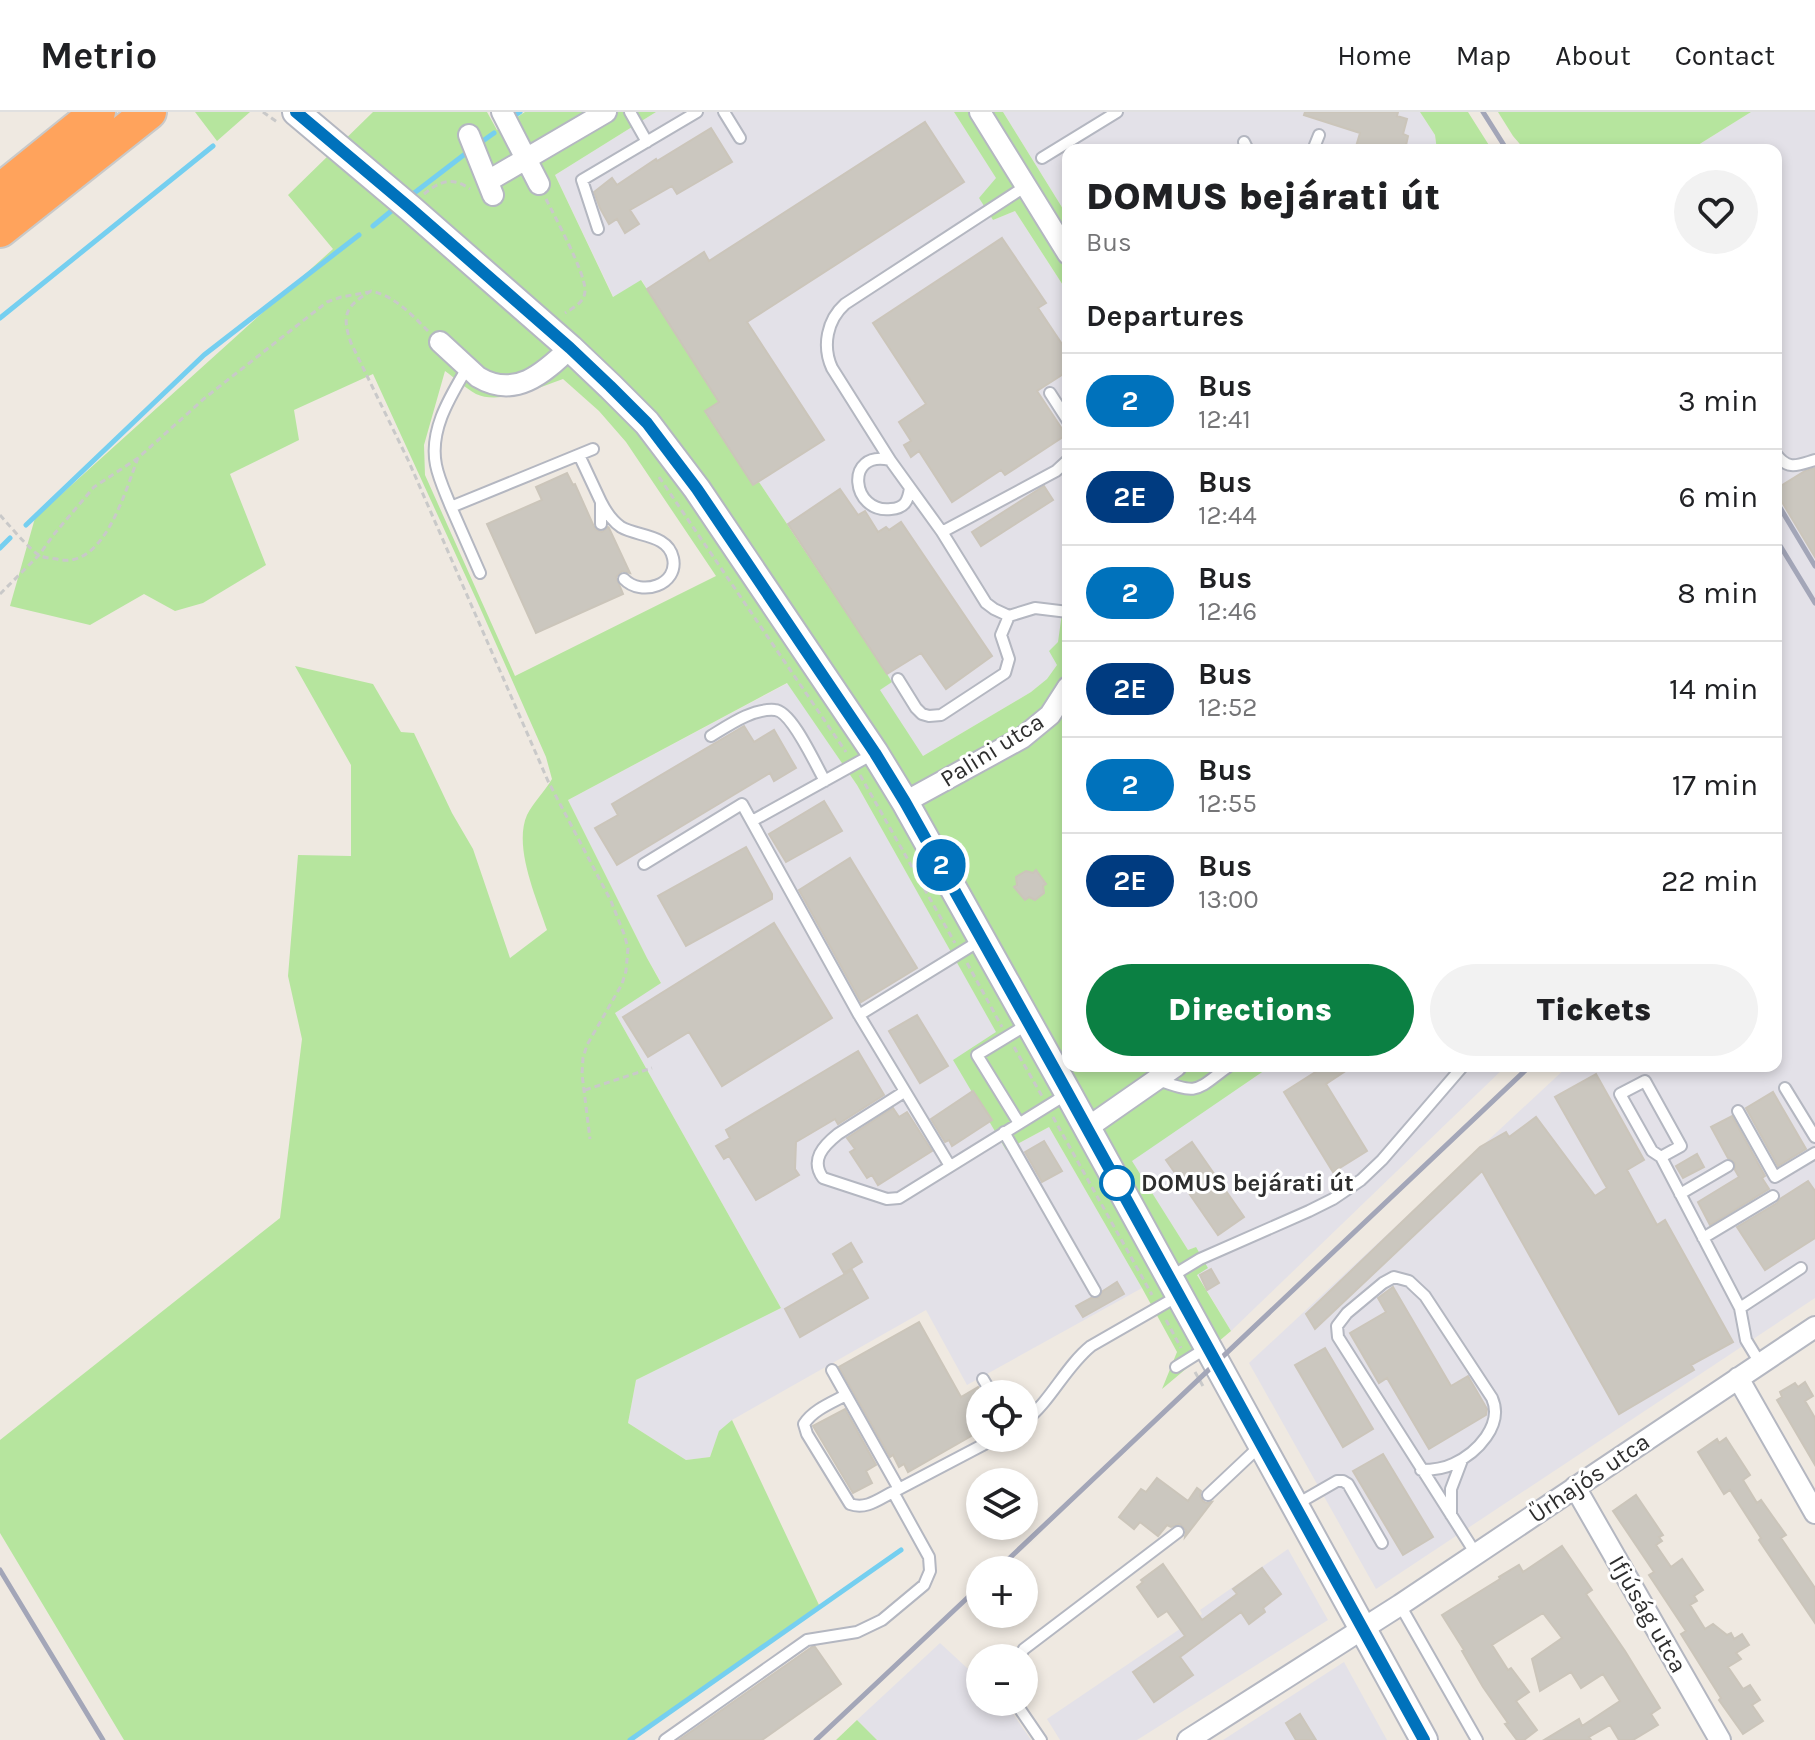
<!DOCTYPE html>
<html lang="en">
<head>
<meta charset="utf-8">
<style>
	body { margin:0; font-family:Karla,sans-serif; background:#f2f2f2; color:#202124; height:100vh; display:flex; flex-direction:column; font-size:30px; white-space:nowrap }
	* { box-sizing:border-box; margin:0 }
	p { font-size:26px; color:#757577 }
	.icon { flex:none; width:44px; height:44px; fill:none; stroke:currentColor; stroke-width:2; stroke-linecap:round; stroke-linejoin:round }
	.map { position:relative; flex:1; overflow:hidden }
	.sheet { position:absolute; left:1062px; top:32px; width:720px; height:928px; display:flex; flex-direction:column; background:#fff; border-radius:16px; box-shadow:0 4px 12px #0003 }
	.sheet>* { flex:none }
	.badge { padding:0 16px; border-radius:26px; font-size:28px; line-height:52px }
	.fabs { position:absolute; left:966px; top:1268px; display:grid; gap:16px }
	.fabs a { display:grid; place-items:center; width:72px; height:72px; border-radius:50%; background:#fff; box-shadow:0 4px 12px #0003; font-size:40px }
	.map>.badge { position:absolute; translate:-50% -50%; box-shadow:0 0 0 4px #fff }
	h2 { padding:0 24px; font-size:30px; line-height:72px }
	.round { display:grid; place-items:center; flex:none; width:84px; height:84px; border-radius:42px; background:#f2f2f2 }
	.overview { display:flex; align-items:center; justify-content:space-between; height:136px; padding:0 24px }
	h1 { font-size:38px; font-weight:800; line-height:60px }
	.button { display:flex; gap:16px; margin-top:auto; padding:16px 24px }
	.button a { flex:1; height:92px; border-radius:48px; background:#0b8043; color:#fff; font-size:32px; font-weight:800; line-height:92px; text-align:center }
	.button a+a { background:#f2f2f2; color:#202124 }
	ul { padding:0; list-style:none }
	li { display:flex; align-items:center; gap:24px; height:96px; padding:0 24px; border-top:2px solid #e0e0e0 }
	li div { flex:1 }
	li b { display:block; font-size:30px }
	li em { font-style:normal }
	li .badge { min-width:88px; font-weight:700; text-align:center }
	header { display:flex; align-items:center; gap:48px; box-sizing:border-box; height:112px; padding:0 40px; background:#fff; border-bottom:2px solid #e0e0e0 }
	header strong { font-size:38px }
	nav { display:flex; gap:44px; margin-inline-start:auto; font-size:28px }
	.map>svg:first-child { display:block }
	.industrial { fill:#e3e1e8 }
	.green { fill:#b6e59e; fill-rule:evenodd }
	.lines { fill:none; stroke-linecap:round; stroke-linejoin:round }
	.stream { stroke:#75cff0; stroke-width:5 }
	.building { fill:#cbc7bf; stroke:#cbc5ba; stroke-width:2 }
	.lane-casing { stroke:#b4b7c1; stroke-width:14 }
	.street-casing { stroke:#b4b7c1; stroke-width:24 }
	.secondary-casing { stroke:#b4b7c1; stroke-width:30 }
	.highway-casing { stroke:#c9c9c9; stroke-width:38 }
	.path { stroke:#c9c9c9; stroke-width:3; stroke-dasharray:6 4; stroke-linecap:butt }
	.lane { stroke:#fff; stroke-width:10 }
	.street { stroke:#fff; stroke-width:20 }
	.secondary { stroke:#fff; stroke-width:26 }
	.highway { stroke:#ffa35c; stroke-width:34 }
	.rail { stroke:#a3a6b8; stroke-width:5 }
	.line-casing { stroke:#fff; stroke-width:18 }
	.line { stroke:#0072bc; stroke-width:12 }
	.stop-dot { fill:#fff; stroke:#0072bc; stroke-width:4 }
	.labels { text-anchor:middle; stroke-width:6; stroke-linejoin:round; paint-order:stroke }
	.street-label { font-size:24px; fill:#2e2e2e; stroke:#fff }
	.stop-label { font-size:24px; font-weight:bold; fill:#2e2e2e; stroke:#fff; text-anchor:start }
</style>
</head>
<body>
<header>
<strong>Metrio</strong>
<nav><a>Home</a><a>Map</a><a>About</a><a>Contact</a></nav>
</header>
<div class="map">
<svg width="1815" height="1628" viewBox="0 0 1815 1628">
	<rect width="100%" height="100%" fill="#efe9e1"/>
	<path class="industrial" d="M656,0H954L997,67L980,86L993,108L1015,99L1068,181V458L1057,553L1047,568L1031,580L923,644L879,578L887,562L759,370L753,373L705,299L642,168L614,186L555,63Z
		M1003,0H1420L1435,23L1437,38H1068V105Z
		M1751,0H1815V1186L1376,1477L1249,1251L1568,954H1776V38H1690Z
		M788,571L857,673L997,921L954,948L1006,1038L1049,1015L1142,1176L967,1273L926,1198L732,1308L719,1320L710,1345L686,1348L628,1311L636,1268L781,1196L615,901L661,870L647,846L568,688Z
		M1271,954H1506L1231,1219L1197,1162L1196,1135L1188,1138L1131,1048Z
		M1288,1437L1328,1508L1137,1628H1060L1047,1607L1202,1502L1200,1498Z
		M940,1531L980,1568V1590H1003L1009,1596L1031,1628H877L857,1608Z
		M1344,1550L1387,1628H1223Z"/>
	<path class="green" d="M195,0H250L217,29Z
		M373,0H487L497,18L525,0H656L555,63L613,185L641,168L719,290L705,300L753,373L759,370L887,562L892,570L880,578L923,644L1031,580L1047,567L1057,553L1049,539L1058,530L1068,458V954H1271L1132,1049L1188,1138L1196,1135L1208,1156L1197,1163L1231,1219L1162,1277L1177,1240L1142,1176L1049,1015L1006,1038L953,948L996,920L857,673L787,571L568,688L647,846L661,871L615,901L781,1196L636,1268L628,1311L686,1348L710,1345L719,1319L732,1308L819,1493L631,1628H124L0,1421V1328L280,1106L302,927L288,864L298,743L351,744V653L295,554L373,572L401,620L414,621L452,701L473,737L510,846L547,818C537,787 513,735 527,703C533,691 545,679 552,667L546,645L477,489L373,262L294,298L299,328L230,362L266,453L203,491L175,499L144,482L90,513L10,494L35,406L333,137L288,83ZM445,259C455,266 465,276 476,282C499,293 541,275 563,267L599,299L626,330L716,464L515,564L425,363L424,333Z
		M954,0H1003L1068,105V181L1015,99L993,108L979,86L996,66Z
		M1420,0H1468L1492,38H1437L1435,23Z
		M1498,0H1751L1690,38H1525L1513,24Z
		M857,1608L877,1628H836Z"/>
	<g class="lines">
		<path class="stream" d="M517,2L520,0
			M480,31L494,21
			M409,85L465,42
			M373,114L395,96
			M0,206L213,34
			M26,413L204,243L359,123
			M0,436L10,426
			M630,1628L901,1438"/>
	</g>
	<path class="building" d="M1305,0H1398L1397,4L1407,7L1403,22L1408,24L1405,38H1355L1360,21L1304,3Z
		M925,10L964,70L747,210L824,328L753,373L705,299L719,290L647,177L704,140L709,149Z
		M711,16L732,50L677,82L672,74L630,98L639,112L625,121L617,107L609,112L600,96L594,80L612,66L617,73L656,47L657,49Z
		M1002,126L1046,191L1038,196L1068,241V259L1037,279L1066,323L1005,363L1001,358L952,390L919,339L911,345L904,333L911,329L899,310L926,292L873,211Z
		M1815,356V445L1776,380V377L1805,359Z
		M567,361L573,373L575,372L595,417L602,420L608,415L609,416L630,461L622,459L616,465L623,482L536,521L487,412L542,388L536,375Z
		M1044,374L1053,388L981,434L972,420Z
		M840,377L858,403L865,399L878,420L886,415L889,418L901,410L992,544L946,577L921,541L887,562L788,412Z
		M744,614L754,630L774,618L796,656L774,669L770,661L617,753L595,716L618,703L612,692Z
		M824,689L842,719L786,750L769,722Z
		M746,735L772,782V787L686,834L658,784Z
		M850,746L917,856L861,890L799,778Z
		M1036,758L1046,772L1043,774L1044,781L1035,788L1029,785L1025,788L1014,775L1017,773L1016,765L1026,759L1033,761Z
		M774,811L832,906L722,974L689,920L648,945L623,905Z
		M917,903L948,954L920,971L889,919Z
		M858,939L884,983L838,1012L835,1007L796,1030L795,1057L799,1063L756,1088L729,1044L724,1047L716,1034L730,1026L726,1018Z
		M1325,954H1353L1326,972L1367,1039L1333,1060L1284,980Z
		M1596,962L1644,1048L1627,1058L1657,1113L1665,1108L1733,1230L1691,1253L1694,1258L1619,1302L1482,1059L1315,1217L1306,1202L1480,1035L1506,1020L1509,1025L1536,1005L1595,1084L1607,1076L1555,985Z
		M973,979L992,1008L952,1034L949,1028L945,1030L931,1007Z
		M1773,980L1806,1037L1778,1054L1746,996Z
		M893,996L899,1005L907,1000L932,1039L878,1073L872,1063L867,1066L850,1040L855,1037L847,1026Z
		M1732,1004L1765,1064L1762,1066L1769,1077L1710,1113L1698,1090L1739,1065L1735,1058V1051L1728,1046L1711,1015Z
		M1044,1029L1062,1059L1042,1070L1025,1040Z
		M1192,1030L1244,1105L1218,1123L1166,1048Z
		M1697,1042L1704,1055L1683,1066L1676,1054Z
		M1808,1069L1815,1079V1126L1765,1158L1737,1115L1777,1091L1780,1087Z
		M851,1131L862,1150L844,1161L833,1142Z
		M1211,1157L1219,1171L1207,1178L1200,1163Z
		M852,1158L868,1186L800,1225L785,1197Z
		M1117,1170L1124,1182L1083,1205L1076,1194L1091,1186H1098L1103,1179Z
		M1393,1175L1451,1274L1468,1264L1487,1297L1486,1303L1429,1337L1387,1266L1379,1271L1350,1221L1386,1200L1378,1186Z
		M919,1210L961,1285L978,1275L980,1278V1319L908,1360L904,1352L899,1355L893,1343L890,1345L839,1255Z
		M1325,1236L1373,1317L1343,1335L1295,1253Z
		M1805,1270L1813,1284L1805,1289L1815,1306V1353L1777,1288L1782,1285L1780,1280L1795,1271L1798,1275Z
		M845,1297L876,1353L866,1359L872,1371L853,1381L813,1314Z
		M1726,1326L1750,1363L1743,1368L1757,1391L1761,1388L1786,1423L1781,1426L1815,1476V1511L1759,1428L1761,1426L1730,1378L1724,1382L1698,1340L1717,1327L1719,1331Z
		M1383,1342L1433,1425L1403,1443L1353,1359Z
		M1157,1366L1188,1389L1197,1376L1201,1379L1200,1384L1203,1389L1206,1391L1212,1390L1185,1425L1186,1418L1180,1412L1171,1415L1167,1413L1158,1424L1140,1410L1134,1417L1119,1405L1141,1377L1146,1380Z
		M1636,1383L1663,1423L1659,1425L1662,1429L1656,1433L1671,1455L1682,1447L1703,1478L1694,1484L1697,1489L1690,1493L1705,1517L1713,1512L1727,1523L1731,1521L1734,1527L1742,1522L1749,1533L1736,1541L1741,1547L1728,1555L1743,1577L1750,1573L1760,1588L1752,1593L1763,1609L1743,1622L1719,1588L1721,1586L1681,1522L1686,1519L1649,1463L1654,1460L1613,1399Z
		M1562,1434L1592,1478L1586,1482L1625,1539L1660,1596L1651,1602L1658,1613L1633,1628H1619L1610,1613L1589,1625L1591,1628H1544L1579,1607L1582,1614L1620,1589L1603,1562L1581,1576L1571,1560L1540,1579L1532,1547L1562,1526L1543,1501L1492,1533L1508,1558L1511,1556L1529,1580L1516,1589L1537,1618L1524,1628H1517L1505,1612L1508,1611L1483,1575L1462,1539L1464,1538L1442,1503L1500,1467L1499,1465L1519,1453L1523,1460Z
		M1163,1452L1202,1508L1237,1482L1233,1477L1262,1456L1281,1482L1263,1496L1265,1500L1249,1512L1241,1500L1180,1545L1193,1563L1154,1590L1133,1560L1185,1524L1167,1499L1158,1505L1137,1475L1143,1470L1141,1468Z
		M812,1535H815L841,1572L762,1628H679Z
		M1300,1602L1316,1628H1296L1286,1611Z"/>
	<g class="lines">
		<defs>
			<path id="lane" d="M630,0L647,30
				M724,0L740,26
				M1244,30L1248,38
				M1313,38L1319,23
				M1042,46L1117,0
				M1026,74L845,192C827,208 822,234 832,256L890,348L942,420L986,491L994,497L1009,504L1035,496L1068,500
				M598,117L582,68L697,0
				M467,256C450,285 429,318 436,353C439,368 446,382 451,395L593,337
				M1050,281L1068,309
				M1776,342C1788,359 1798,353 1815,348
				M579,343L601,390V412
				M890,348C844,337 851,402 891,397C905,396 908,389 910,376
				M601,390C606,400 611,408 621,415C638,425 668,422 673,446C679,473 641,485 624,467
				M451,395L480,461
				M942,420L1056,359L1068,348
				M898,567L916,596L922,602L929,604L941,603L1005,561L1009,547L1001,523L1009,504
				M711,624C729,613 753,596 775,598C792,599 816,654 825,669
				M752,709L873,642
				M644,752L742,692L859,903L950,1054
				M859,903L981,828
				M1158,968C1200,983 1195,979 1229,954
				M1785,976L1815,1025
				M904,980L838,1022C823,1034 810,1048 823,1066L887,1087L899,1086L1067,982
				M1738,999L1775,1065L1815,1041
				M1019,1011L977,943L1028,912
				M1004,1020L1095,1179
				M1661,1045L1681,1034L1645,969L1620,982L1652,1039L1661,1045L1740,1196L1746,1228L1760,1251
				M1680,1082L1728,1054
				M1703,1126L1773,1084
				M1172,1164L1200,1147L1309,1099L1333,1087L1361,1068L1382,1048L1463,954
				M1740,1196L1801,1156
				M1176,1255L1208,1235
				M832,1258L899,1377
				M983,1267L992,1282
				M1024,1310C1051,1289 1065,1255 1091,1234L1178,1184
				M1421,1358C1432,1358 1443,1357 1453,1352C1477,1341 1504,1313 1492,1286L1425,1184L1409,1169L1394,1165L1383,1171L1347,1201L1337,1214L1338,1225L1476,1442
				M895,1379L996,1326
				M1208,1383L1260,1334
				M1297,1392L1337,1369H1343L1348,1372L1382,1431
				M1451,1403V1377L1462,1348
				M1400,1493L1477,1628
				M1018,1546L1024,1537L1178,1420
				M1015,1590L1041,1628
				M665,1628L807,1528L857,1520L882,1508L924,1473L930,1459L929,1445L893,1380C879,1387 866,1398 850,1392L807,1322L804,1312C813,1298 831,1291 846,1283"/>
			<path id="street" d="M502,0L539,72
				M980,0L1068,142
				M469,23L493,83
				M488,69L606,0
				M440,230L478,265C515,287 543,262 570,236
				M905,690L1022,626L1050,603L1068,575
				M1087,1016L1176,954
				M1738,1266L1815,1401
				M1575,1375L1720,1628
				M1188,1628L1400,1493L1815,1215"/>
			<path id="secondary" d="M296,0L410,96L570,236L610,274L647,311L697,377L875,641L905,690L1068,981L1424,1628"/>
			<path id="highway" d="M0,79L98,0
				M0,118L149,0"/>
		</defs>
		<use href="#lane" class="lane-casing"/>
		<use href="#street" class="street-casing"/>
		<use href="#secondary" class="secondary-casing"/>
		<use href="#highway" class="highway-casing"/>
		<path class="path" d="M263,0L277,10
			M424,82C440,69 452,64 470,77
			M546,87C555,105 586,162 585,179C585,190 573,196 565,201
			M428,219C412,203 395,184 371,179C346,194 341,202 351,231L409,350L548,669L611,789L624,822L628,836L626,859L622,872L587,933L583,946L582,962L590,1027
			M659,365L846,640
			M0,403C8,412 30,438 39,443C43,446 51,446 57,447C104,459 125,379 138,346
			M0,482L39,443L55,421L94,375L138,346L206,285L327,190L341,185L369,180
			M860,663L955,831
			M967,851L1002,915
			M1014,935L1042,984
			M585,978L652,956
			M1053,1005L1152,1183
			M1166,1208L1181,1236
			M1195,1260L1203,1274"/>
		<use href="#lane" class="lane"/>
		<use href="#street" class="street"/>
		<use href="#secondary" class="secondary"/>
		<use href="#highway" class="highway"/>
		<path class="rail" d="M1483,0L1507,38
			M1776,389L1815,454
			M1776,427L1815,491
			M0,1458L103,1628
			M997,1458L1530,954
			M816,1628L980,1474"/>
	</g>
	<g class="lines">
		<defs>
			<path id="line" d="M296,0L410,96L570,236L610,274L647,311L697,377L875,641L905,690L1055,958L1424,1628"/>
		</defs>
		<use href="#line" class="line-casing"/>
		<use href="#line" class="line"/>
	</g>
	<circle class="stop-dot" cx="1117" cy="1071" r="16"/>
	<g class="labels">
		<g class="street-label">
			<text transform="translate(992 638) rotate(-32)" y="8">Palini utca</text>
			<text transform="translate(1589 1366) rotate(-34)" y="8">Űrhajós utca</text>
			<text transform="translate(1648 1502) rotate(60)" y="8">Ifjúság utca</text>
		</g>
		<g class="stop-label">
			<text x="1141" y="1079">DOMUS bejárati út</text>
		</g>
	</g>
</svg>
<div class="fabs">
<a><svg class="icon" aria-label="locate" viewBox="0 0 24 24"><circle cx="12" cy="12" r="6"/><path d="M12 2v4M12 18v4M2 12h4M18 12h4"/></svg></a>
<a><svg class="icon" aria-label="layers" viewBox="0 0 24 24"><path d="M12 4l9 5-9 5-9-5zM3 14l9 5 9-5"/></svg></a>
<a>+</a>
<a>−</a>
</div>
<b class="badge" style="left:941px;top:753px;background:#0072bc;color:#fff">2</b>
<section class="sheet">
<div class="overview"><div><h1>DOMUS bejárati út</h1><p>Bus</p></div><a class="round"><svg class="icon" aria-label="heart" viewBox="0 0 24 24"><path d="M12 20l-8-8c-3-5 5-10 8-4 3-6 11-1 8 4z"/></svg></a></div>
<h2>Departures</h2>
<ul>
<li><span class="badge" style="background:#0072bc;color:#fff">2</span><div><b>Bus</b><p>12:41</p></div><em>3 min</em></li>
<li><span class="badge" style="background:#003b80;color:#fff">2E</span><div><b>Bus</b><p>12:44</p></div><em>6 min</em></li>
<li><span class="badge" style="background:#0072bc;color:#fff">2</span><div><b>Bus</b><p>12:46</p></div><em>8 min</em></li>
<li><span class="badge" style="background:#003b80;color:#fff">2E</span><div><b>Bus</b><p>12:52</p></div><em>14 min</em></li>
<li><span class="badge" style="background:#0072bc;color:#fff">2</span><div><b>Bus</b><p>12:55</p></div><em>17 min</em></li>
<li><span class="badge" style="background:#003b80;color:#fff">2E</span><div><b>Bus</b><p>13:00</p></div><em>22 min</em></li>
</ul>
<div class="button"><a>Directions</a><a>Tickets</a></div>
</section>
</div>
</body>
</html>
